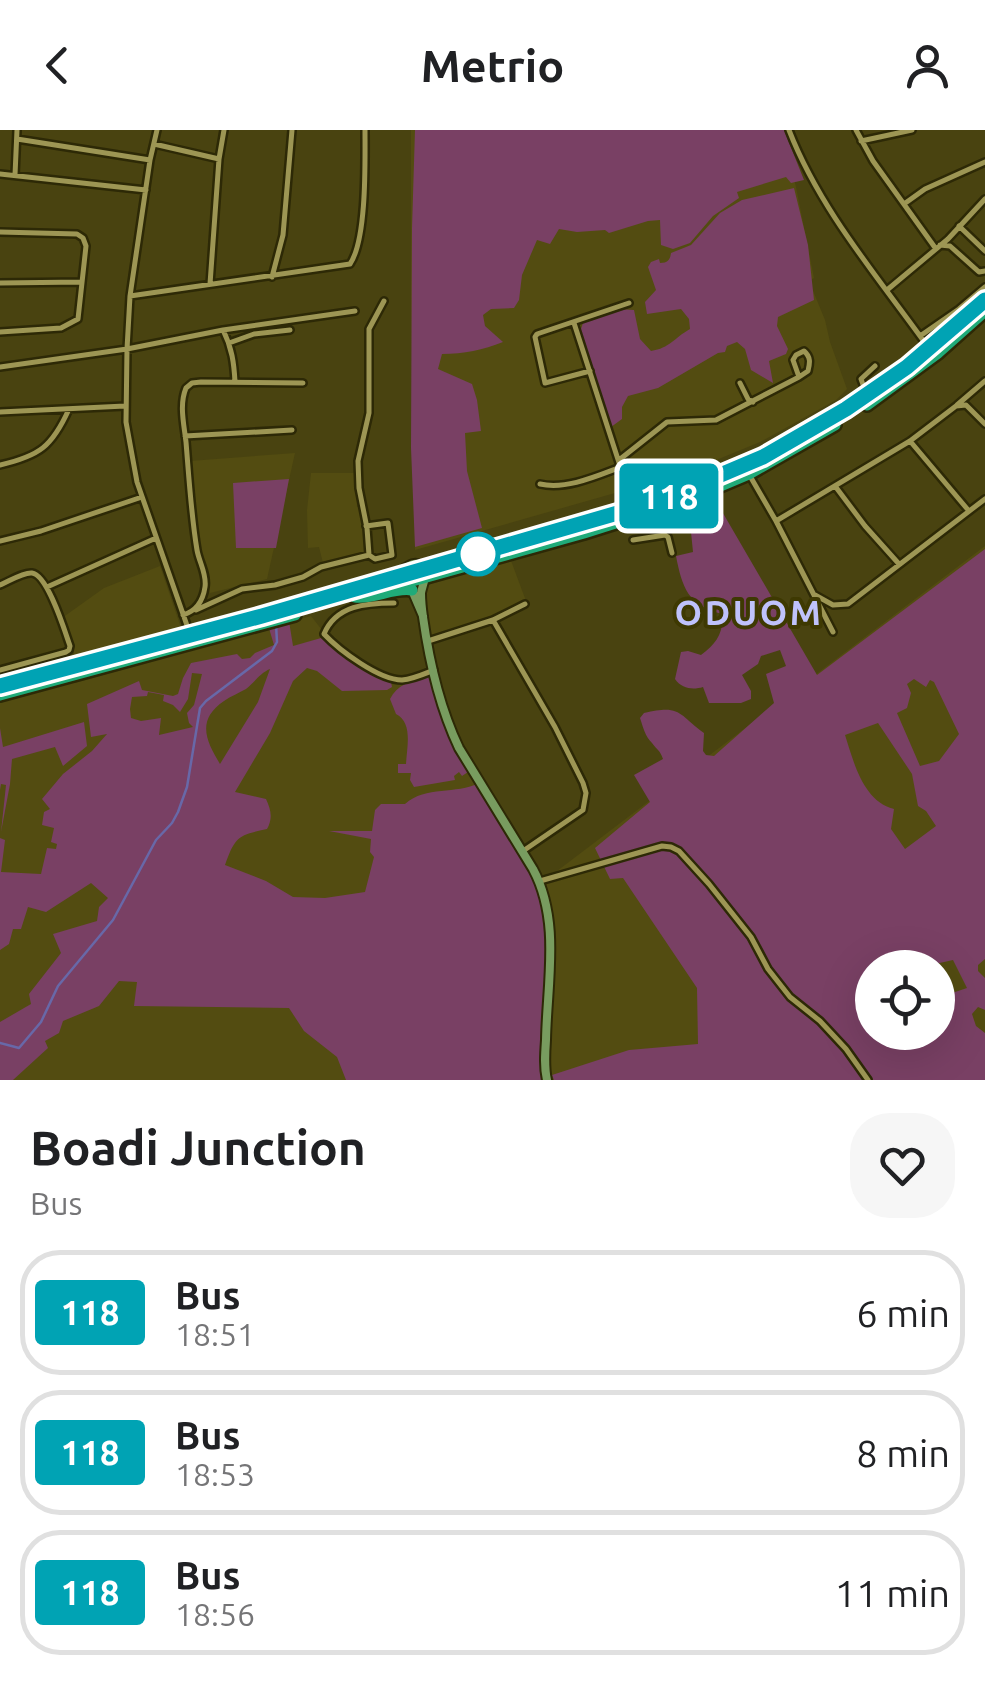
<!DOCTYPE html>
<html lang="en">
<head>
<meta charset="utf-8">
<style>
	body { margin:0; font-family:Ubuntu,sans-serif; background:#f6f6f6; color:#202124; height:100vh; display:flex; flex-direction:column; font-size:38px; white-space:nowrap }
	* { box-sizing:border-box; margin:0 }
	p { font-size:32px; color:#757577 }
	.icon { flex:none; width:55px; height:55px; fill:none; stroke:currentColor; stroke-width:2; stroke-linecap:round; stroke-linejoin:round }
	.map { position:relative; height:950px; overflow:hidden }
	.panel { display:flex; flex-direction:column; background:#fff; flex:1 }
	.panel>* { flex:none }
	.badge { padding:0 20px; border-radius:8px; font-size:35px; line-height:65px }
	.controls { position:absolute; left:855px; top:820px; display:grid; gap:20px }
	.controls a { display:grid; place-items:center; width:100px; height:100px; border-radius:50%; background:#fff; box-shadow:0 10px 40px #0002; font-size:50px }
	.map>.badge { position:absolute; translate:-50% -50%; box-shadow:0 0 0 5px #fff }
	.round { display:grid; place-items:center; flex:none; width:105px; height:105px; border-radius:40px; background:#f6f6f6 }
	.head { display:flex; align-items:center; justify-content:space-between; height:170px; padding:0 30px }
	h1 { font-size:48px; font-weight:600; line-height:75px }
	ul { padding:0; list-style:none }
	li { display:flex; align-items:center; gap:30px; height:125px; margin:0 20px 15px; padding:0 10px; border:5px solid #e0e0e0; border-radius:40px }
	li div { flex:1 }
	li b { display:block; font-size:38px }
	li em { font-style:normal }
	li .badge { min-width:110px; font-weight:700; text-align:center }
	header { display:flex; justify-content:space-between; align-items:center; height:130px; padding:0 30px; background:#fff; font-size:45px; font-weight:600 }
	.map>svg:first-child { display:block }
	.built { fill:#534c11; fill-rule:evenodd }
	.green { fill:#794064; fill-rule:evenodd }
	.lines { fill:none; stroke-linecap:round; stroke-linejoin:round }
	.stream { stroke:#6868a8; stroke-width:2.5 }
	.street-casing { stroke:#2d2906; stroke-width:10 }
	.secondary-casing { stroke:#2d2906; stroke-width:12 }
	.highway-casing { stroke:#2d2906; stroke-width:16 }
	.street { stroke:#9d9654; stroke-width:5 }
	.secondary { stroke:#789c5f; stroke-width:8 }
	.highway { stroke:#20ab79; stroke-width:11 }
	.line-casing { stroke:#fff; stroke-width:22 }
	.line { stroke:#00a3b4; stroke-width:15 }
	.stop-dot { fill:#fff; stroke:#00a3b4; stroke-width:5 }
	.labels { text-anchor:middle; stroke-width:8; stroke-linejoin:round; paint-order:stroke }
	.district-label { font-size:35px; font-weight:bold; letter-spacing:2.5px; fill:#bfc2fb; stroke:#3e3902 }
</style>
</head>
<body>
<header><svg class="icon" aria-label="back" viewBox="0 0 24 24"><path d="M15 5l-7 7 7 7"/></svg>Metrio<svg class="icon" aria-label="person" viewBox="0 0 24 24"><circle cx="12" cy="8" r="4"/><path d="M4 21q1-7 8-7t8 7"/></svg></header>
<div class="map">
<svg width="985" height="950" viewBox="0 0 985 950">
	<rect width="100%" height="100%" fill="#494310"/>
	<path class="built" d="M411,0H781L796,57L814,148L809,151L825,190L830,212L847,259L836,270L760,312L692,340L631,362L622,361L415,420L411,168Z
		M295,323L267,449L210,463L195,397L190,331Z
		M311,343H355L357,377H361L369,424L323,433L319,417L308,418L307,380Z
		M985,416V950H0V566L72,546L75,553L311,486L336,518L375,543L396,554L423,549L536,757ZM872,838H938V902H872Z
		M510,428L526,471L496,487L442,505L430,506L424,476L425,461L430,453Z
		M160,436L181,498L75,526L62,488L104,458Z"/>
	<path class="green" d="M415,0H784L804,50L791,53L786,47L737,62L739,68L713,86L690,113L673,119L661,115L660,90L648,91L609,103L605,100L577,102L559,99L550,114L537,110L522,145L519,170L514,178L491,179L483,185L485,196L503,212C483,220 464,224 442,224L438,239L472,254L477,270L481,301L465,303L467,341L482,398L415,417L411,318L412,98Z
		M794,58L808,115L814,170L778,187L777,196L788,219L786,224L769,231L773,253L751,240L745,219L737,212L727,216L725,222L718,223L658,258L628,266L622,277V289L611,297L580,202L583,193L616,179L634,180L640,209L651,221C670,218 674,208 690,199L689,189L681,179L647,184L645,172L656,160L648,137L651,132L659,129L660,133C668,133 670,130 671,123L691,115L720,83L742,70Z
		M289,349L276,418H236L233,353Z
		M720,378L817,545L985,419V829L978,835V841L985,848V880L978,877L972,884L976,896L985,903V950H554L552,945L629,920L698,914L697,858L623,748L610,749L595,718L650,672L634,645L663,629C660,620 657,620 652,613C645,606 643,597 640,588L644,583C681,574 678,584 704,603L703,621L706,625L714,626L774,573L766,544L786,536L780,520L761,526L758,534L742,545L751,561V569L741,573H709L703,557C693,560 682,559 675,549L681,522L688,521L701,525C716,514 724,503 722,484C688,476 682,457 676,426L693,422L691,402L687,396L689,392ZM914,549L926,557L930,550L934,552L959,604L939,631L920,636L897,583L907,578L911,563L907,554ZM878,593L912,644L918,676L926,681L936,696L905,719L891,699L894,679C863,671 854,633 845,605ZM953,830L967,858L952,863L948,858H938V902H872V838L922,837Z
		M289,491L293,516L321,508L384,550L391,552L392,557L387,560L342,561L317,541L307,538L293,551L270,603L235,662L266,669C271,680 273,688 267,699C238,705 235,707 225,735L266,751L293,767L325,768L365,762L374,727L370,722L371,709L329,701H372L375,680L381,674H405C426,655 456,665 479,653C499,686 533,733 541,770C555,829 537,891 543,950H346L337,927L304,901L289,878L134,876L137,852L119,851L99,876L63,891L59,903L45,911L48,918L13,950H0V892L31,874L29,864L61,823L53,804L97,791L99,777L108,768L91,753L46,782L28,777L21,799H13L9,814L0,820V708L5,710L1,742L41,744L47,718L56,719L57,714L51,712L54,698L42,695L44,682L50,679L42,669L63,644L92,621L107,604L91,607L87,574L139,551L142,560L173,566L178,564L183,548L191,533L237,524L242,529L250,528L255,523L274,515L268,495ZM270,539L258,572L220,634C206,611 196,590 224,571C231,566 239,563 246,559C255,552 260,543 270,539ZM192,543L202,544L194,575L187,583L189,593L193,597L159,605L161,588L141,591L131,588L130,579L132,567L147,566L148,562L164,565L163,571L173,575L180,582L188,569Z
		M433,543L468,637L466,639L468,642L462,646L459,642L454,646L455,650L414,657L410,650L411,643H398V634H406C407,616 413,593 396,584L390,569C397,555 410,551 424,548L428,544Z
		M84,592L87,616L63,636L55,617L12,629L10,654L1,702L6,655L1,654L0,660V598L3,617Z"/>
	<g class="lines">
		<path class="stream" d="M0,913L19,918L41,892L58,856L113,790L156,710L172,693L178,682L187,657L200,578L206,571L272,521L277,512L276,494"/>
		<defs>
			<path id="street" d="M157,0L150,30L130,166L127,219L126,292L137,352L190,504
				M789,0C820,80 878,147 928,217
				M856,0L873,31L936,119
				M17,9L150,30
				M861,11L912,0
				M154,14L219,29
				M0,44L146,60
				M15,45L17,0
				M904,74L925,59L985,32
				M959,96L985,121
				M0,102L77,104L83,108L86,116L78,189L61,198L0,202
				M940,115L950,116L979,142L985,141
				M272,147L283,105L292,0
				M0,153L82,152
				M210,154L219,29L224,0
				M887,160L948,109L985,69
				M130,166L350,134C367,109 365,31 365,0
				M574,193L633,376
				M223,200C232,218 234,233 235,252
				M920,206L959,179L985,157
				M229,213L254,204L290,200
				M0,237L127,219L223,200L355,181
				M590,241L545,253L535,207L537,204L629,173
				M740,253L748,269L753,272
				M866,263L861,249L875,236
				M957,275L985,251
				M0,282L125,276
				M185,306L292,300
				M910,311L969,381
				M619,330L667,292L716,290L799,247L808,241C810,233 811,227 804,221L796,225L793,230L799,247
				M0,335C39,326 52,317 69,279
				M750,346L776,391L833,502
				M540,354C566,360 597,346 621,337
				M835,356L865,396L899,434
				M776,391L910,311L956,276L966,275L985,294
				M633,410L665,405L668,407L672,423
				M0,411L41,401L142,367
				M369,425L367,398L359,358L358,331L369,283V199L384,171
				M0,455C8,452 23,442 32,443C48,445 65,502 70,516L69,520L66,522L0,540
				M47,457L156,408
				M815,465L833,475L848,474L985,369
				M394,473C367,473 336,475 324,504C339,520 379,550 402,550C413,549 424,544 434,540
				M196,480L242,459L275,455L303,447L321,437L369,425L375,429L392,425L388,393L366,396
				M183,485C196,481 203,471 205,457C207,444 199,432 197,420C191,384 189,348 186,312C184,294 179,275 186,258L192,253L201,252L303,253
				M493,490L555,597L583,653L586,663L583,680L523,721
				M428,511L493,490L525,474
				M540,751L662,716L671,717L679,721L709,754L751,807L768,839L790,867L820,891L846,919L868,950"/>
			<path id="secondary" d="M403,447L404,439C411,434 418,430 423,440C427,448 422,456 421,463C421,471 422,480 423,487C429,530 440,578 459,618L533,739C561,791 547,853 546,910C545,924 544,937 547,950
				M411,458L423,486"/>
			<path id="highway" d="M867,275L938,223L985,181
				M380,460L584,403L685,371L749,344L835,295
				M355,467C375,469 393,457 412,460
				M0,555C139,518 278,480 417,441C524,412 634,385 735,340C828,299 911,239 985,170
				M0,565L295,485"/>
		</defs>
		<use href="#street" class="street-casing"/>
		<use href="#secondary" class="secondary-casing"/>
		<use href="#highway" class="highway-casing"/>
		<use href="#street" class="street"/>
		<use href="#secondary" class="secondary"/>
		<use href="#highway" class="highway"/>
	</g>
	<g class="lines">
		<defs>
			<path id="line" d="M0,556L262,486L659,371L763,327L846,279L907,237L985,170"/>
		</defs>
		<use href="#line" class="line-casing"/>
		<use href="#line" class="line"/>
	</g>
	<circle class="stop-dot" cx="478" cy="424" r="20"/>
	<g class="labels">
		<g class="district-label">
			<text x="749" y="495">ODUOM</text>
		</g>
	</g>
</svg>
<div class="controls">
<a><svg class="icon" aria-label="locate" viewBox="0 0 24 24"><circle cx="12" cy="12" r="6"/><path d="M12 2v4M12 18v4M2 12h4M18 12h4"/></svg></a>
</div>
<b class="badge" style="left:669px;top:366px;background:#00a3b4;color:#fff">118</b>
</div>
<section class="panel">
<div class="head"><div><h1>Boadi Junction</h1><p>Bus</p></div><a class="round"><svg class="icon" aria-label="heart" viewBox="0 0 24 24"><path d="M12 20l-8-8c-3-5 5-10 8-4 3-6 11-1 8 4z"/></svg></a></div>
<ul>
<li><span class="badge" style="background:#00a3b4;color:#fff">118</span><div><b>Bus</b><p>18:51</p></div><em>6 min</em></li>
<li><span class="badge" style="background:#00a3b4;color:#fff">118</span><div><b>Bus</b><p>18:53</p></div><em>8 min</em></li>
<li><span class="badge" style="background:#00a3b4;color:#fff">118</span><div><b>Bus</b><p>18:56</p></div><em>11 min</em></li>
</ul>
</section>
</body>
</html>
